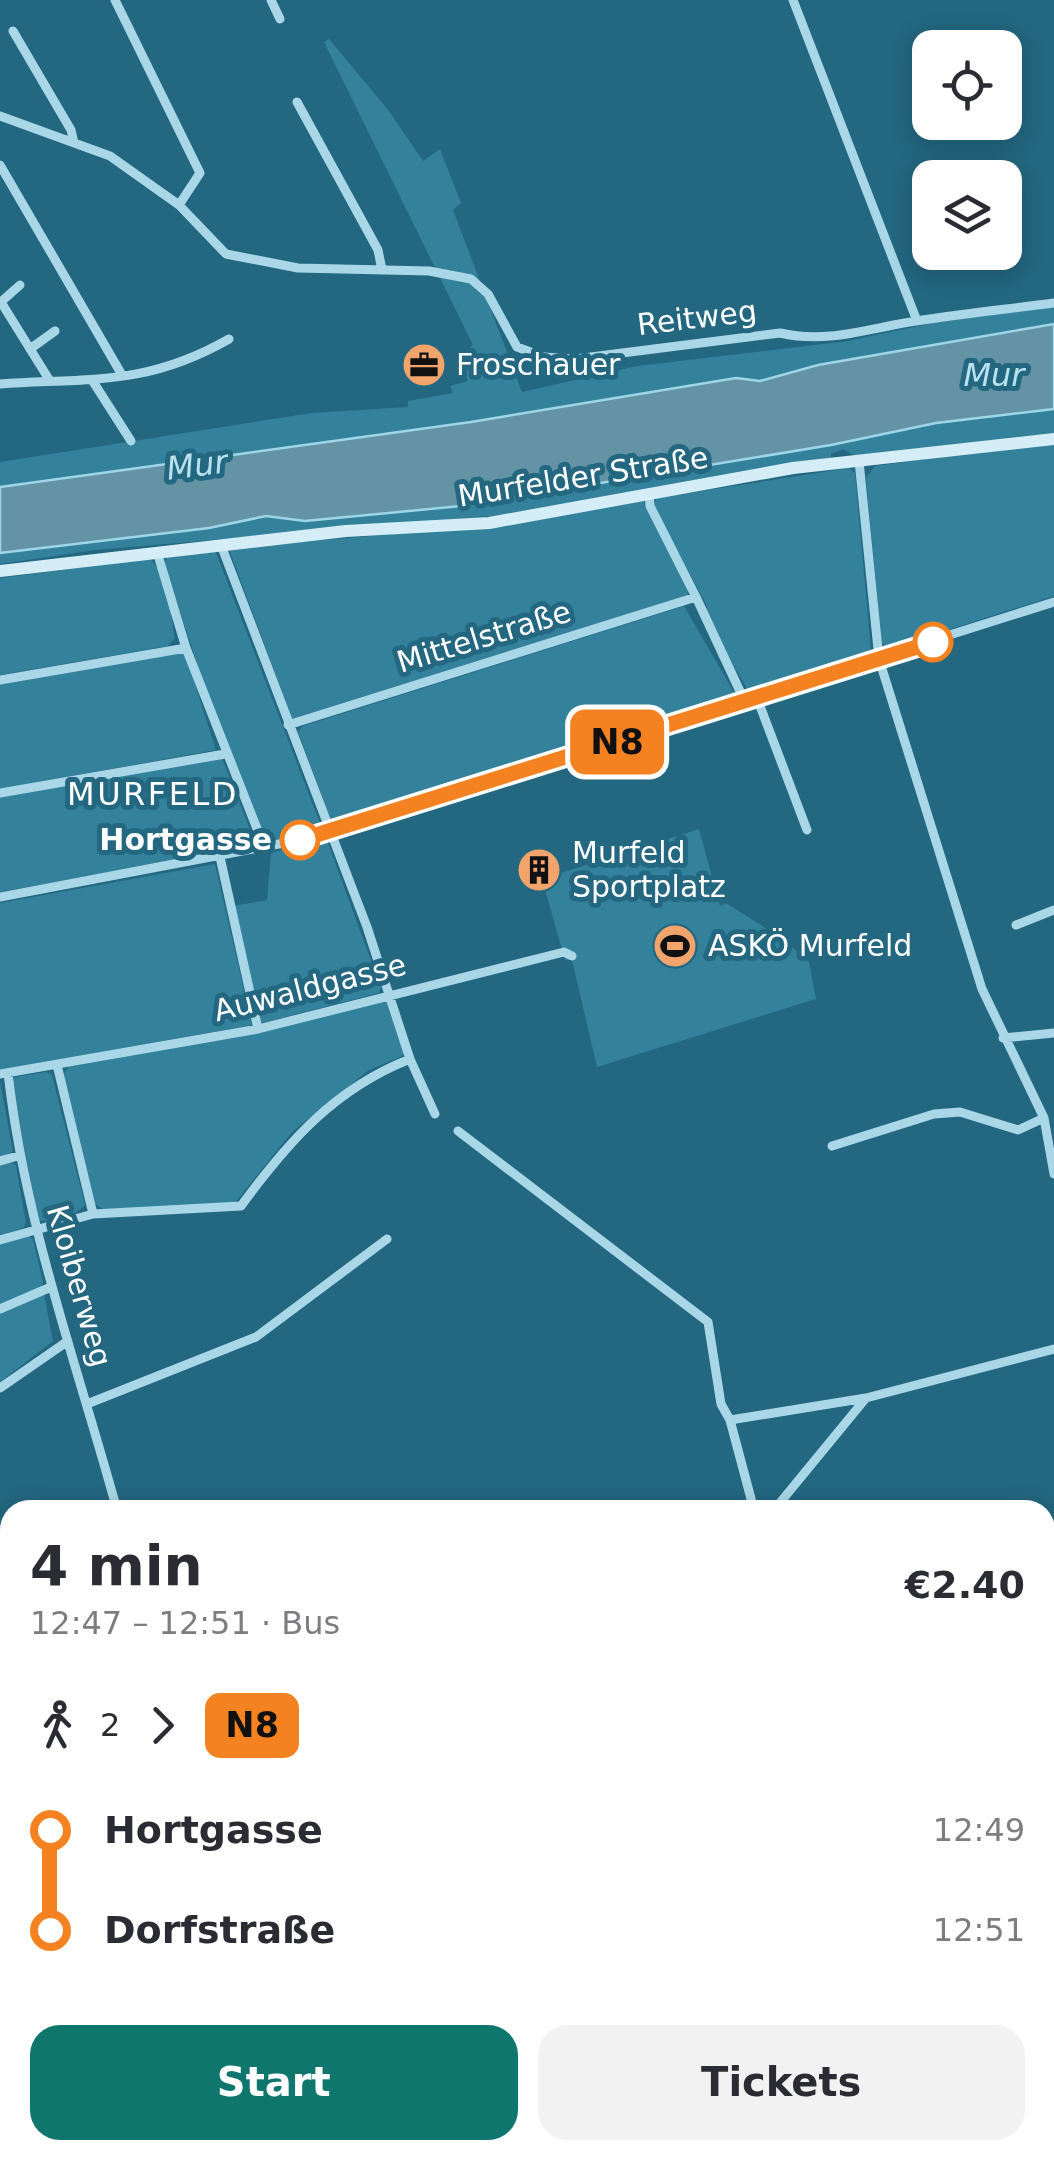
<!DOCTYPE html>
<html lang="en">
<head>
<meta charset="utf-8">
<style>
	body { margin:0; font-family:"DejaVu Sans",sans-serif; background:#f2f2f3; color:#2b2b33; height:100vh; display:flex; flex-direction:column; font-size:38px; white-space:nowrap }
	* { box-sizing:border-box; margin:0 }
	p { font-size:32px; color:#7c7c81 }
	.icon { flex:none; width:55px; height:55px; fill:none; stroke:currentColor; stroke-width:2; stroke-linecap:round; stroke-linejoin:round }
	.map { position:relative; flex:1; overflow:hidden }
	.drawer { position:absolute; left:0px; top:1500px; width:1055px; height:660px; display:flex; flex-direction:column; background:#fff; border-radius:30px 30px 0 0; box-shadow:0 5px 25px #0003 }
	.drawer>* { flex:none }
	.badge { padding:0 20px; border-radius:15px; font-size:35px; line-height:65px }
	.buttons { position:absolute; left:912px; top:30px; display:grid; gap:20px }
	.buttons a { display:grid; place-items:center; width:110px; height:110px; border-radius:20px; background:#fff; box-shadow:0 5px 25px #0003; font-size:50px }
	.map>.badge { position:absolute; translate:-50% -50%; box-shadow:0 0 0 5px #fff }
	.legs { display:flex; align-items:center; gap:15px; height:110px; padding:0 30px; font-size:32px }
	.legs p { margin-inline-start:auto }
	.headline { display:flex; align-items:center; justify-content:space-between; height:170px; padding:0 30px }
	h1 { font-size:55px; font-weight:700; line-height:75px }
	.action { display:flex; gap:20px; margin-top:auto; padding:20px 30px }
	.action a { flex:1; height:115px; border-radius:30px; background:#0f766e; color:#fff; font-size:40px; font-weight:700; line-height:115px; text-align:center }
	.action a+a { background:#f2f2f3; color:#2b2b33 }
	ul { padding:0 30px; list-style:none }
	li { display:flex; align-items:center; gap:35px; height:100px; font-size:38px }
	li i { display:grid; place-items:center; width:15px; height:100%; margin:0 12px; background:currentColor }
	li i::after { content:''; width:25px; height:25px; margin:-12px; border:8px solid; border-radius:50%; background:#fff }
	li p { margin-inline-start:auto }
	li:first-child i { background:linear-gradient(#0000 50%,currentColor 0) }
	li:last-child i { background:linear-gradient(currentColor 50%,#0000 0) }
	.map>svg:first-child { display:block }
	.green { fill:#34819c }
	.water { fill:#6493a5; stroke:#9ed6e8; stroke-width:2.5 }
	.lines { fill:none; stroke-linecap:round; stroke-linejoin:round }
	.street { stroke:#aad7e7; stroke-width:9 }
	.secondary { stroke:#d4edf6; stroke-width:12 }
	.primary { stroke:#ebf8fd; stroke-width:15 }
	.line-1-casing { stroke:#fff; stroke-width:22 }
	.line-1 { stroke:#f58220; stroke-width:15 }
	.stop-1-dot { fill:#fff; stroke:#f58220; stroke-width:5 }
	.labels { text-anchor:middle; stroke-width:10; stroke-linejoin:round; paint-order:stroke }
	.street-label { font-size:30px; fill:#fff; stroke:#236780 }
	.poi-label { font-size:30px; fill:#fff; stroke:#236780; text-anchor:start }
	.stop-label { font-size:30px; font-weight:bold; fill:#fff; stroke:#236780; text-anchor:end }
	.water-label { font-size:32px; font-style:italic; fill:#b9e2ef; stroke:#236780 }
	.neighbourhood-label { font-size:32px; letter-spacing:2.5px; fill:#fff; stroke:#236780 }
</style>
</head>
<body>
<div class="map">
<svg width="1054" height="2160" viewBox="0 0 1054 2160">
	<rect width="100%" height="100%" fill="#236780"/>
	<path class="green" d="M329,39L389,111L423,161L440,149L461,203L453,210L522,392L637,366L848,341L937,322L1054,307V324L819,365L760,381L736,378L471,422L0,487V462L311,413L408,407V401L453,393L450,386L468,381L457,357L473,345L324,42Z
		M1054,409V435L857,457L843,449L831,454V459L491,516L95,550L0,564V553L26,549L209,528L266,516L305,521L461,506L936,423Z
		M1054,442V596L888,649L882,643L866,478L875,466Z
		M849,468L855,473L871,650L868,655L750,694L705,617L707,606L653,505L657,498Z
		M643,500L689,589L687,595L293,721L230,552L231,548L488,526Z
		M215,550L320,823L318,828L273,842L266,840L209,699L164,564L168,555Z
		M150,559C169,575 170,614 175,638L168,646L0,675V578Z
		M684,606L735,694L733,700L336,823L331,820L298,732L303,726Z
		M181,653L186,656L216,750L0,789V684Z
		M222,758L255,842L253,846L0,892V797Z
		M699,829L720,906L726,903L783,939L809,962L816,999L597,1067L572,960H565L542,879Z
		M321,838L328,843L381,988L379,993L262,1023L256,1014L233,906L267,900L271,853Z
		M215,864L252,1025L0,1070V903Z
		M386,998L405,1051L402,1056L369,1070L292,1132L234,1204L105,1210L93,1203L62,1076L69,1067L253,1033Z
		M46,1072L52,1075L85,1205C76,1216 52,1223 38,1220L12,1083L15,1077Z
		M0,1081L13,1151L0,1158Z
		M10,1162L16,1165L26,1223L23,1228L0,1235V1165Z
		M27,1235L33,1239L43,1282L40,1288L0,1305V1242Z
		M44,1294L53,1341L0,1382V1313Z
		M1054,1638V1719L1045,1729Z"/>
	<path class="water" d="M1054,324V409L936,423L831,445L461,506L305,521L266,516L209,528L0,553V487L471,422L736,378L760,381L818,365Z"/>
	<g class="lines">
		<path class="street" d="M115,0L200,173L179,205
			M271,0L280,19
			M793,0L917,321
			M13,31L71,130L74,143
			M297,102L378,250L382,270
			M0,116L110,156L179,205L226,254L298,268L429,271L471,279L488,294L517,347L544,357L575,359L780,333C828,344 869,328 916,321C962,314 1008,309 1054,303
			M0,165L122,375
			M20,285L1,302L50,381
			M30,349L55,331
			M92,380L131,441
			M0,384C90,378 147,386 229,339
			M859,461L879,659L982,989L1044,1118L1054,1174
			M221,545L367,927L410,1059
			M157,552L186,648L265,849
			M696,597L745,702
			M0,680L186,648
			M757,698L807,830
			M288,725L696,597L650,506L649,493
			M0,793L225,754
			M220,857L258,1029
			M0,897L300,840L1054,602
			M1016,925L1054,910
			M1003,1038L1054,1033
			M57,1065L93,1214
			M8,1073C25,1224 77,1364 117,1510
			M0,1074L258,1029L564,952L572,956
			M458,1131L708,1322L721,1404L730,1420L754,1510
			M832,1146L934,1114L960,1112L1018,1130L1044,1118
			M0,1161L18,1156
			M0,1240L93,1214L241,1206C288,1142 334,1089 410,1059L435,1114
			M0,1309L51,1287
			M0,1388L65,1343
			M87,1404L256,1337L387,1239
			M730,1420L866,1398
			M774,1510L866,1398L1054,1349
			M0,1732L10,1731
			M0,2085L10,2097
			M48,2150L51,2160
			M139,2150L142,2160
			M207,2150L211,2160
			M318,2150L321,2160
			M607,2150L610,2160"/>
		<path class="secondary" d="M0,571L346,531L489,523L793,468L1054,439"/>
		<path class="primary" d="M1054,1729L1047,1743L1054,1763
			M0,1900H10"/>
	</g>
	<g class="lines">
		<defs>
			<path id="line-1" d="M300,840L933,642"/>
		</defs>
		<use href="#line-1" class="line-1-casing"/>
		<use href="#line-1" class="line-1"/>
	</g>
	<defs>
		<symbol id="office-disc" viewBox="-11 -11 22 22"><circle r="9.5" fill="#f2a46d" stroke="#236780"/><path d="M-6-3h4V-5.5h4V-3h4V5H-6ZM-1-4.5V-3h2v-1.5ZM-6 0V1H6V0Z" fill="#111"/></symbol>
		<symbol id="building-disc" viewBox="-11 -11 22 22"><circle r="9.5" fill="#f2a46d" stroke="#236780"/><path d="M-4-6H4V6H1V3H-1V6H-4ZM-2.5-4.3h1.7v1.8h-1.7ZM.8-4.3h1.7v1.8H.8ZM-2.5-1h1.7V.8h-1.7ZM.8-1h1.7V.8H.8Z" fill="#111"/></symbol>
		<symbol id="stadium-disc" viewBox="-11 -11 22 22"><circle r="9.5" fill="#f2a46d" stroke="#236780"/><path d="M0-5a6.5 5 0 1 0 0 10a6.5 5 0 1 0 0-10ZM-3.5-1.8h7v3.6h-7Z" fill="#111"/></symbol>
	</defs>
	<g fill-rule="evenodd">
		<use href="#office-disc" x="399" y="340" width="50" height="50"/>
		<use href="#building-disc" x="514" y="845" width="50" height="50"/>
		<use href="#stadium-disc" x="650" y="921" width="50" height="50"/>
	</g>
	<g class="stop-1-dot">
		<circle cx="933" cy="642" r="18"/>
		<circle cx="300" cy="840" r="18"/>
	</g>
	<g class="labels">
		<g class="street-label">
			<text transform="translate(697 318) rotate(-7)" y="10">Reitweg</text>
			<text transform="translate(583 477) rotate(-9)" y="10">Murfelder Straße</text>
			<text transform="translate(484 637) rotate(-17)" y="10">Mittelstraße</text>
			<text transform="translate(310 988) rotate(-14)" y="10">Auwaldgasse</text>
			<text transform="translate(79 1286) rotate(74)" y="10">Kloiberweg</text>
		</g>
		<g class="poi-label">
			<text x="456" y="375">Froschauer</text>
			<text x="572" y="863">Murfeld<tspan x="572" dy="34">Sportplatz</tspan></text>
			<text x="708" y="956">ASKÖ Murfeld</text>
		</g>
		<g class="stop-label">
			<text x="272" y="850">Hortgasse</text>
		</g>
		<g class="water-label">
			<text x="994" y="386">Mur</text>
			<text transform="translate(197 465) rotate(-7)" y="11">Mur</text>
		</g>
		<g class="neighbourhood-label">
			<text x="153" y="805">MURFELD</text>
		</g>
	</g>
</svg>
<div class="buttons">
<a><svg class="icon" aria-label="locate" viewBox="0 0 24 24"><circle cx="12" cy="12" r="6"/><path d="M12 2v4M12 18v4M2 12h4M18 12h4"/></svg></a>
<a><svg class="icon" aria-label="layers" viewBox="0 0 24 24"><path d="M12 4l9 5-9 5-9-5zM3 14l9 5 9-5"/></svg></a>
</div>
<b class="badge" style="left:617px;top:742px;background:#f58220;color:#111">N8</b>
<section class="drawer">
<div class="headline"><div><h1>4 min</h1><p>12:47 – 12:51 · Bus</p></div><b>€2.40</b></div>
<div class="legs"><svg class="icon" aria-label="walk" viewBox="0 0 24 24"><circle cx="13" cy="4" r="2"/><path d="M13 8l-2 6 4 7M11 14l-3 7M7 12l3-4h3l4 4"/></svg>2<svg class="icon" aria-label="forward" viewBox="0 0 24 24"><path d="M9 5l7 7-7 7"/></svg><b class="badge" style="background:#f58220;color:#111">N8</b></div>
<ul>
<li><i style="color:#f58220"></i><b>Hortgasse</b><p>12:49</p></li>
<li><i style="color:#f58220"></i><b>Dorfstraße</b><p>12:51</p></li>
</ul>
<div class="action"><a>Start</a><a>Tickets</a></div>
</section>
</div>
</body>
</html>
